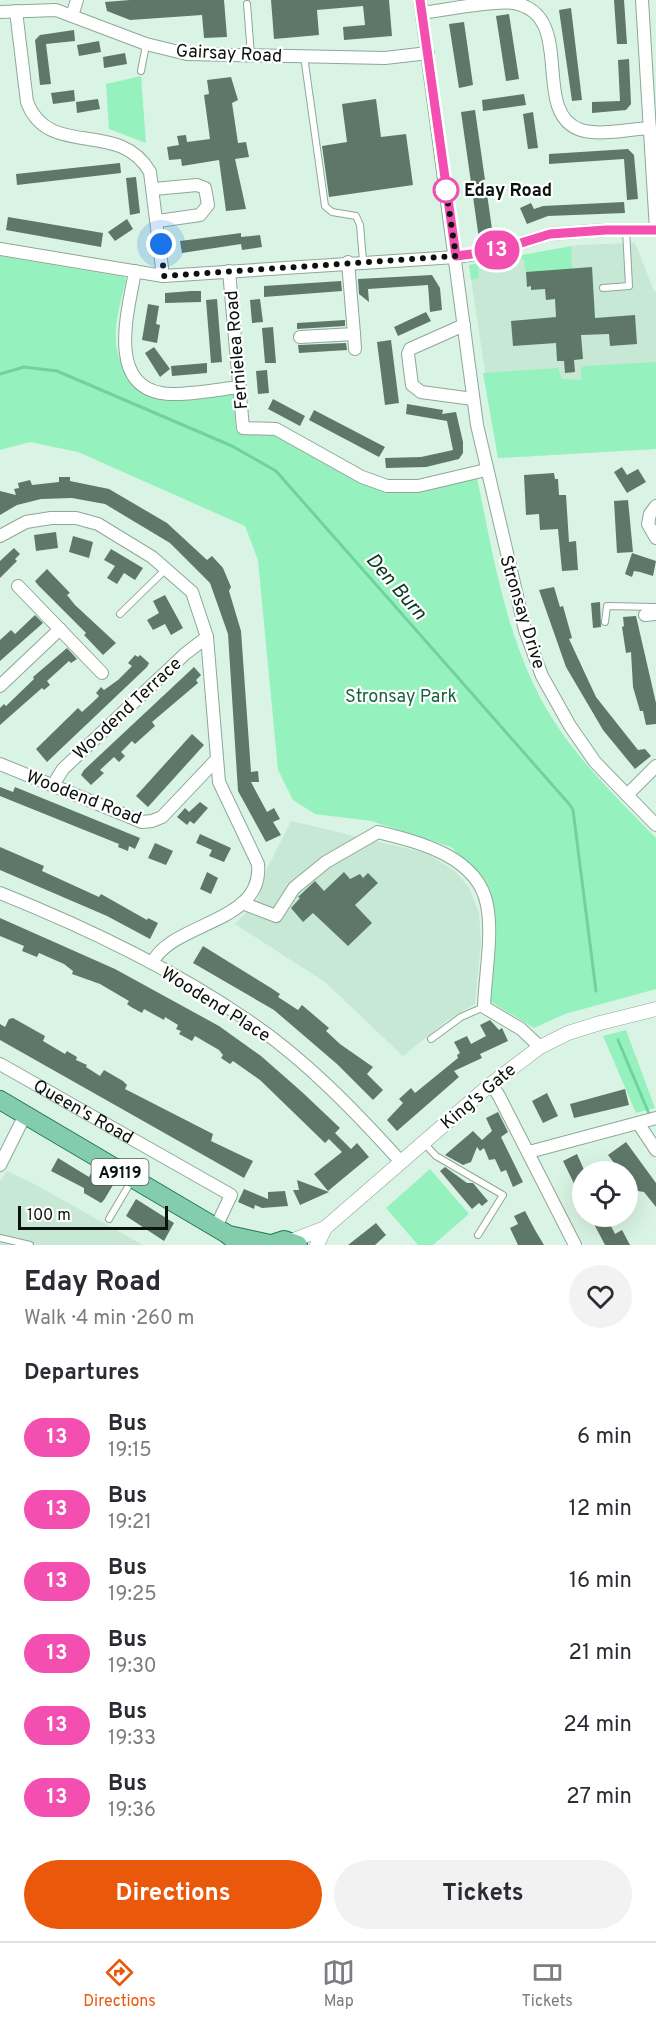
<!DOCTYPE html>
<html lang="en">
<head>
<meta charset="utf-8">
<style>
	body { margin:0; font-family:Overpass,sans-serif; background:#f2f2f3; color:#2b2b33; height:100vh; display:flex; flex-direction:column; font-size:22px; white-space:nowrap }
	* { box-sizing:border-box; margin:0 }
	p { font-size:20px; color:#7c7c81 }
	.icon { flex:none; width:33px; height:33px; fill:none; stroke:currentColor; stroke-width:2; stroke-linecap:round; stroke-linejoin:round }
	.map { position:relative; height:1245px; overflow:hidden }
	.side { display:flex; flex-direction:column; background:#fff; flex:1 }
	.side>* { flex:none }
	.badge { padding:0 12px; border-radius:20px; font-size:21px; line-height:39px }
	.tools { position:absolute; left:572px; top:1161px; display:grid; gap:12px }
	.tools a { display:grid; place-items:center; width:66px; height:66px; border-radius:50%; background:#fff; box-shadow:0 6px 24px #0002; font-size:30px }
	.scale { position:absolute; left:18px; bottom:15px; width:150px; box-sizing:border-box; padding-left:6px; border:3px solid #0a130e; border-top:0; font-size:16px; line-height:21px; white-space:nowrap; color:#0a130e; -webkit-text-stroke:4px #fff; paint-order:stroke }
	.you { position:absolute; width:30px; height:30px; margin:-15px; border:4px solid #fff; border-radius:50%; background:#1a73e8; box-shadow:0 0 0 9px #1a73e833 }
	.map>.badge { position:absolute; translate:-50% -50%; box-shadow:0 0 0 3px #fff }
	h2 { padding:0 24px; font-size:22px; line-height:54px }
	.round { display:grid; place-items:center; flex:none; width:63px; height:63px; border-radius:32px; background:#f2f2f3 }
	.head { display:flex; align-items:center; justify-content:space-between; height:102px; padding:0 24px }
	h1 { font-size:28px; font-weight:700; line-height:45px }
	.cta { display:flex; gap:12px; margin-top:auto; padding:12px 24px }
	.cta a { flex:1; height:69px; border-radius:36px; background:#ea580c; color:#fff; font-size:24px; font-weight:700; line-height:69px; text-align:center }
	.cta a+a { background:#f2f2f3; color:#2b2b33 }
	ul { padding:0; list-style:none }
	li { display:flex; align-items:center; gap:18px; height:72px; padding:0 24px }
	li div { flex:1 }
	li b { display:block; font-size:22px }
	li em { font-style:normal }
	li .badge { min-width:66px; font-weight:700; text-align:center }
	.menu { display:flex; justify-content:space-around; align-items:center; height:84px; border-top:2px solid #e1e1e2; background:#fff; font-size:16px; color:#7c7c81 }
	.menu a { display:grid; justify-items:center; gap:3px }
	.menu .on { color:#ea580c }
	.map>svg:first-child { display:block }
	.built { fill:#c6e8d4 }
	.green { fill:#95f2bf }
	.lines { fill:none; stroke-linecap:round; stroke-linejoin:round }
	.stream { stroke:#70d39f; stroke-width:3 }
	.building { fill:#5f7769 }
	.service-casing { stroke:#8fa798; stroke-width:8 }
	.minor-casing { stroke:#8fa798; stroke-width:14 }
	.tertiary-casing { stroke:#8fa798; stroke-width:15 }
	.primary-casing { stroke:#237650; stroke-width:20 }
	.service { stroke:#fff; stroke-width:6 }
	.minor { stroke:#fff; stroke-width:12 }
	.tertiary { stroke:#fff; stroke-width:14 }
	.primary { stroke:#83cdac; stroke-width:18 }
	.line-casing { stroke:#fff; stroke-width:14 }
	.line { stroke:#f24fb0; stroke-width:9 }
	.walk { stroke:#0a130e; stroke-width:6; stroke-dasharray:0 10.8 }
	.stop-dot { fill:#fff; stroke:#f24fb0; stroke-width:3 }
	.labels { text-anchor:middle; stroke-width:4.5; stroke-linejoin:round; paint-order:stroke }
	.shield { fill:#fff; stroke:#545a56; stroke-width:1.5 }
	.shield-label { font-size:16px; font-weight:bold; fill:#0a130e }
	.street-label { font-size:18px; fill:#0a130e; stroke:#fff }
	.stop-label { font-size:18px; font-weight:bold; fill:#0a130e; stroke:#fff; text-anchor:start }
	.park-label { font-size:18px; fill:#196341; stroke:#fff }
	.water-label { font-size:20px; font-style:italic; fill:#0b3722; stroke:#fff }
</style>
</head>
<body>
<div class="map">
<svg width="656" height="1245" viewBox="0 0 656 1245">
	<rect width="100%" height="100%" fill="#d9f4e4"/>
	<path class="built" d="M635,243L654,291L656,292V449L498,458L469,265L578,245Z
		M291,821L426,853L455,871L469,888L479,913L481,942L475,1004L449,1019L403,1056L325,982L235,924L258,899L267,869Z
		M7,1171L36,1185L143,1245H0V1181Z"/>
	<path class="green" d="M141,76L146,143L109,129L106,84Z
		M571,246L572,269L526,272L524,259L478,266L479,278L471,280L469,265Z
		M0,256L124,277L126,280C115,324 104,357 143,390L233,389L236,431L275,435L368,484L477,478C493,554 505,632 542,701C571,754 615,796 656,838V989L565,1014L534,1028L488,1000L493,930L491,898L478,874L451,847L371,821L315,814L293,800L278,770L258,560L245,526L78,452L30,442L0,450Z
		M656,362V449L498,458L483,373L558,368L562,379L581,380V368L585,366Z
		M626,1030L655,1108L636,1113L603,1036Z
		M430,1169L469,1214L433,1245H418L386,1208Z"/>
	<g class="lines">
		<path class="stream" d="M0,374L24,367L57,371L232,446L276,471L570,805L573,810L596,991
			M618,1040L650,1116"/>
	</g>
	<path class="building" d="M130,0H224L227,37L204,38L202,15L130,20L107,11L105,2Z
		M271,0H389L392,36L344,40L343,27L365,25L363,6L317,10L319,35L274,39Z
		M614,0H624L627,44H617Z
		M571,8L582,100L572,101L559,10Z
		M509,14L519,79L506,81L496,16Z
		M464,22L473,85L459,88L449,24Z
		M74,30L75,41L46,44L51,84L40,85L35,40L40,35Z
		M99,41L101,52L79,56L77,45Z
		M125,53L127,64L104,68L103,57Z
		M629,59L631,104L626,110L592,113V102L620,101L618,60Z
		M231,77L238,100L232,103L238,143L246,142L249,157L235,159L246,209L226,211L219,160L182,166L181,159L169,160L167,147L179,145L177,136L186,135L187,142L210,139L204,95L209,94L207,80Z
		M74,90L75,101L53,104L51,93Z
		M524,94L526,105L483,111L482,100Z
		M98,99L100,109L77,113L76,102Z
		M376,99L381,137L406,134L413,185L329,197L322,146L347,142L342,104Z
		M475,110L493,236L479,239L461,112Z
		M533,112L538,148L528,149L523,114Z
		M628,149L634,155L638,199L627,200L624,159L549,164V154Z
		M120,163L121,173L17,185L16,174Z
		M136,177L140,213L130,215L126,178Z
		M624,202L625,213L548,216L527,224L520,208L531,203L534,209L543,206Z
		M8,217L103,233L101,247L6,230Z
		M127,219L133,229L115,241L108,232Z
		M241,233V237L260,235L262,247L242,250L241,244L182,253L180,241Z
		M592,267L595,318L635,315L637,344L610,346L609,334L581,335L583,359L574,360L575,372L565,373L564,361H557L556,343L513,346L511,321L556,317L555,299L546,300L545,289L531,290V286L527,287L526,272Z
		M432,275L440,288L442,310L430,312L428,285L368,289L369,302L359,294L358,279Z
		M341,281L342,291L264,297V286Z
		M191,291H201V302L165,303V293Z
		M217,299L222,362L211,363L206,300Z
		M260,299L263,322L252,323L250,300Z
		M148,304L159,306L156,324L160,325L157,343L142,340Z
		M426,312L431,321L398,336L394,327Z
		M345,320V326L297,329V323Z
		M273,327L276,363H265L262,328Z
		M391,340L399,403L385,405L377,342Z
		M346,343L347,350L299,353L298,345Z
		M154,347L170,369L160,377L145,353Z
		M207,363V373L172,376L171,366Z
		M267,370L269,393L258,394L256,371Z
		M273,399L305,416L300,426L268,409Z
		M407,404L443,410L442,414L456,412L463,442V453L459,459L426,467L386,468L385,458L421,457L453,450L447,421L406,414Z
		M314,410L385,447L379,457L309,420Z
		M622,467L627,475L638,469L646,482L627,493L614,472Z
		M554,473L555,479H558L559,495H566L569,542L576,541L578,570L562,571L558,529L540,530L539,514L526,515L524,475Z
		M59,477H70V481L109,489L167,523L207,560L212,556L223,568L231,587L229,591L241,631L251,772L258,771L259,782H251L267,812L274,808L280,819L273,822L281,835L266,842L238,791L228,634L210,583L170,543L105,504L72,498L41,499L17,505L0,515V491L16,495L14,489L19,488L18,483L30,480L32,485L59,482Z
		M628,500L633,552L617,553L614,501Z
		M56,532L58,548L36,551L34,535Z
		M73,536L93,542L89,558L69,552Z
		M14,548L20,554L15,559L17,561L0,578V561Z
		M111,549L143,568L135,580L124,573L117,584L107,578L115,566L104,560Z
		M632,553L656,561L653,576L640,572L634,571L632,577L625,574Z
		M47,569L70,593L67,595L75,605L116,643L103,655L84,635L86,633L38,585L35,581Z
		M554,587L560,607L563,606L572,638L569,639L596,697L638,750L645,749L651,756L635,769L603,730L566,667L539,590Z
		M165,595L183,628L171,635L165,624L153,630L147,620L159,613L153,601Z
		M600,602L601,627L593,628L591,603Z
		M35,615L43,623L0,661V640L11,630L15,634Z
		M636,616L656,703V724L646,725L643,711H640L633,687L631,652L626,653L622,627L624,626L623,617Z
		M67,648L77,659L71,663L69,661L47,681L50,685L44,690L42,688L0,725V708L4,704L6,706L34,679L33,677Z
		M135,655L138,657L140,655L149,663L147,667L47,762L36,749L78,708L82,712L93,702L99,696L96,693L101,687L104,690L118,680L132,666L128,663Z
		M194,667L201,675L196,680L198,683L152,722L155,726L135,744L132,741L121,752L125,756L119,762L114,757L100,770L104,773L91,785L81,775L84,770Z
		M192,734L204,745L148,807L136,796Z
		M0,787L13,792L15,787L140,838L135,849L129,846L128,851L118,847L119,844L0,796Z
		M200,802L208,808L194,824L190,821L187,825L177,817L185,808L189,812Z
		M200,834L231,848L224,862L209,856L212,850L196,843Z
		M155,843L173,851L166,865L148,858Z
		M0,847L44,866L42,871L99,897L101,894L147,920L148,918L158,923L150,939L107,916L0,870Z
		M207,872L218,878L211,894L200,889Z
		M344,872L350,879L360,874L363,878L368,873L378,883L355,905L372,923L348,946L313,913L303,922L291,908L300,898L298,897L315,881L324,891Z
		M0,918L115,969L219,1026L261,1056L302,1092L340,1128L335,1133L351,1149L357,1143L369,1157L328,1191L314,1174L342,1152L329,1139L325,1143L260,1080L233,1061L230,1064L221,1058L223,1055L219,1050L195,1036L192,1041L179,1034L181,1031L176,1029L178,1025L165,1017L164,1020L144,1009L142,1013L131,1007L127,1004L129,1001L100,984L72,974L73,971L64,964L39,953L37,957L22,951L24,946L0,936Z
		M203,946L271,988L280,994L278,997L298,1010L302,1005L329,1028L326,1031L340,1044L373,1067L367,1074L383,1090L373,1100L337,1064L274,1010L193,963Z
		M13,1018L45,1036L43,1041L65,1054L67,1051L77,1057L76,1060L87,1065L86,1067L100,1076L104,1070L123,1081L127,1085L125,1089L213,1134L211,1141L253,1161L244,1178L0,1040V1024L5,1027L9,1019Z
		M490,1020L499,1030L502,1028L508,1041L480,1054L482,1058L454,1071L459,1077L397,1131L387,1120L403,1103L399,1099L411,1088L415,1093L458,1058L457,1055L460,1053L454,1042L467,1036L471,1044L486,1036L480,1025Z
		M625,1089L629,1105L574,1118L570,1104Z
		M547,1093L558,1116L543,1123L532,1101Z
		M498,1112L508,1132L501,1137L523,1182L513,1187L506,1170L501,1172L495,1159L489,1160L484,1148L480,1151L477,1147L471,1162L463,1165L445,1155L473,1131L482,1140L492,1131L486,1118Z
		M626,1142L656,1183V1207L644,1192L638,1191L627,1178V1172H621L608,1155Z
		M577,1154L585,1172H582V1200L563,1161Z
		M58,1158L89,1177L91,1173L113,1185L104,1200L101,1203L84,1193V1188L51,1171Z
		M445,1167L467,1183H473L488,1201L482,1206L479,1203L472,1209L440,1171Z
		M297,1180L329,1192L300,1205L293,1190H299Z
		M244,1189L268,1199V1192L285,1191L288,1206L262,1208L255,1205L254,1209L238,1202Z
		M136,1199L174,1223L164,1241L126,1216Z
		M525,1211L535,1230L544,1245H518L510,1228L518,1224L514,1216Z
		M606,1216L615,1234L622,1230L630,1245H605L593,1222Z
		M376,1223L386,1235L375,1245H348Z"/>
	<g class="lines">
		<defs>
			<path id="service" d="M247,4L251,55
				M304,56L325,206L332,212L356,216L360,225L363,261
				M141,71L146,45
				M603,288L629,286L626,230
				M120,614L166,569
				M605,622L607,606L655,607
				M431,1039L461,1017L484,1007
				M424,1143L436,1156L503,1195L478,1235
				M109,1219L132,1180
				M0,1238L30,1245"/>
			<g id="minor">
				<path d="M420,0L477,425L525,630L542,676L570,726L595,762L656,825"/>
				<path d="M642,0L656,230"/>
				<path d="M16,11L27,102C49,160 119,118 150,172L163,276"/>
				<path d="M0,12L56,10L146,44L187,54L385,58L428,53"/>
				<path d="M422,13C446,10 492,0 514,3C578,15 529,113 581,130C601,136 629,129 650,128"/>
				<path d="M72,16L77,0"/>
				<path d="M154,189L197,185L205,188L208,205L200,215L158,221"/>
				<path d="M0,249L163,276L456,257L495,251L550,234L605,230H656"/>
				<path d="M135,271C129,308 106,383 161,393C179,397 220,389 240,387"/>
				<path d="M229,271L243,428L276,429L362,477L387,486H418L486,470"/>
				<path d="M464,325L410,349L408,354L412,385L421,392L473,399"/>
				<path d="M354,334L355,349"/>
				<path d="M300,337L354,334L348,262"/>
				<path d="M656,506L650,514L648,524L656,538"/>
				<path d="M0,536L26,522L51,518H76L98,524L152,557L192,592L207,637L219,782L258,864C264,924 173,921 152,963"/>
				<path d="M18,586L102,673"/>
				<path d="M645,615L656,614"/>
				<path d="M0,686L60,629"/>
				<path d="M0,764L142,822L152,821L162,817L216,760"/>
				<path d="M53,785L63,769L185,654L207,637"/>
				<path d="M627,795L656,766"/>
				<path d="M0,893C85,927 171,968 247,1020C304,1058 355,1111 401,1162"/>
				<path d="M242,903L276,916L294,888L326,862L378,832C418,842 478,856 487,905C493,935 485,976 484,1007L521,1029L540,1047"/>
				<path id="s1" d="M0,1064L231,1195L216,1227"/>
				<path d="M491,1084L499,1096L575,1245"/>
				<path d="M638,1123L656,1150"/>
				<path d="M529,1152L656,1118"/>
				<path d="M0,1165L25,1115"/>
			</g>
			<path id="tertiary" d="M291,1241L325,1228L491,1084L540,1047L568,1033L600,1023L656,1009
				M317,1245L325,1228"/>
			<path id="primary" d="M0,1100L227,1234L240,1245
				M229,1235L270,1244
				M269,1245L284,1240L298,1245"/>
		</defs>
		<use href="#service" class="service-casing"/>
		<use href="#minor" class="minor-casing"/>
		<use href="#tertiary" class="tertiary-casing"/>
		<use href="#primary" class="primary-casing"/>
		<use href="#service" class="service"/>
		<use href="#minor" class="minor"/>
		<use href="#tertiary" class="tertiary"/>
		<use href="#primary" class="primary"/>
	</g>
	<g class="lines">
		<defs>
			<path id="line" d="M420,0L456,256L495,251L550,234L606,230H656"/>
		</defs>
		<use href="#line" class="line-casing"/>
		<use href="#line" class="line"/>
		<path class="walk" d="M161,244L164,276L456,256L446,190"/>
	</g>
	<circle class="stop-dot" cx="446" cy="190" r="12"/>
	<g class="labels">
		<rect class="shield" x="91.5" y="1159" width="57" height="26" rx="4.5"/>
		<g class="shield-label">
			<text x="120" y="1178">A9119</text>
		</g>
		<g class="street-label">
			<text transform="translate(229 53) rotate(3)" y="6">Gairsay Road</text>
			<text transform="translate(236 350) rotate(-95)" y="6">Fernielea Road</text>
			<text transform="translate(523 612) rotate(73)" y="6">Stronsay Drive</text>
			<text transform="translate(127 708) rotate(-43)" y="6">Woodend Terrace</text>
			<text transform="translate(84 797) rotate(21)" y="6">Woodend Road</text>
			<text transform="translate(216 1004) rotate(32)" y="6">Woodend Place</text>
			<text transform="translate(478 1096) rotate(-40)" y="6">King's Gate</text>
			<text dy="6" stroke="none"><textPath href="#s1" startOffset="96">Queen's Road</textPath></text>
		</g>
		<g class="stop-label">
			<text x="464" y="196">Eday Road</text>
		</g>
		<g class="park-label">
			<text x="401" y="702">Stronsay Park</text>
		</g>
		<g class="water-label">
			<text transform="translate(397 586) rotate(49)" y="7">Den Burn</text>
		</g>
	</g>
</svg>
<div class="tools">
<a><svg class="icon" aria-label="locate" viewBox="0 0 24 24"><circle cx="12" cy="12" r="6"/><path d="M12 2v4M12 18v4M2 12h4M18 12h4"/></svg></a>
</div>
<div class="scale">100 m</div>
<div class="you" style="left:161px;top:244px"></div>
<b class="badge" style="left:497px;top:250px;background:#f24fb0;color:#fff">13</b>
</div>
<section class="side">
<div class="head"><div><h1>Eday Road</h1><p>Walk · 4 min · 260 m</p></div><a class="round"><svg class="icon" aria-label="heart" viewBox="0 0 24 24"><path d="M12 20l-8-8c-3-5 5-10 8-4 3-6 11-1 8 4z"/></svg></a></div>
<h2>Departures</h2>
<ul>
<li><span class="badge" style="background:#f24fb0;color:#fff">13</span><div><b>Bus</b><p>19:15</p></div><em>6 min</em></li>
<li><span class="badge" style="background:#f24fb0;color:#fff">13</span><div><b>Bus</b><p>19:21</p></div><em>12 min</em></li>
<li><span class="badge" style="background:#f24fb0;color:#fff">13</span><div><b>Bus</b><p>19:25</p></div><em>16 min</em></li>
<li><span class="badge" style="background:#f24fb0;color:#fff">13</span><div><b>Bus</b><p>19:30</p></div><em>21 min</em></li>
<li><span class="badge" style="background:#f24fb0;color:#fff">13</span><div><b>Bus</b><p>19:33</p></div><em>24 min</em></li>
<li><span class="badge" style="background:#f24fb0;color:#fff">13</span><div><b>Bus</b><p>19:36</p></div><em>27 min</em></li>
</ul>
<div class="cta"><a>Directions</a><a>Tickets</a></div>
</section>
<nav class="menu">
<a class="on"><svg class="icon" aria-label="directions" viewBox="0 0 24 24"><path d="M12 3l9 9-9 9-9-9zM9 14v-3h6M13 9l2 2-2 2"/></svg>Directions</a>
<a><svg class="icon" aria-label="map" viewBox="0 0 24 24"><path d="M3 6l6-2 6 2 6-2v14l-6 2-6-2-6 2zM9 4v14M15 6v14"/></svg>Map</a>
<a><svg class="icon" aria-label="tickets" viewBox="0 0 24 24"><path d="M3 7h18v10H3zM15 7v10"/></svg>Tickets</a>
</nav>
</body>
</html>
